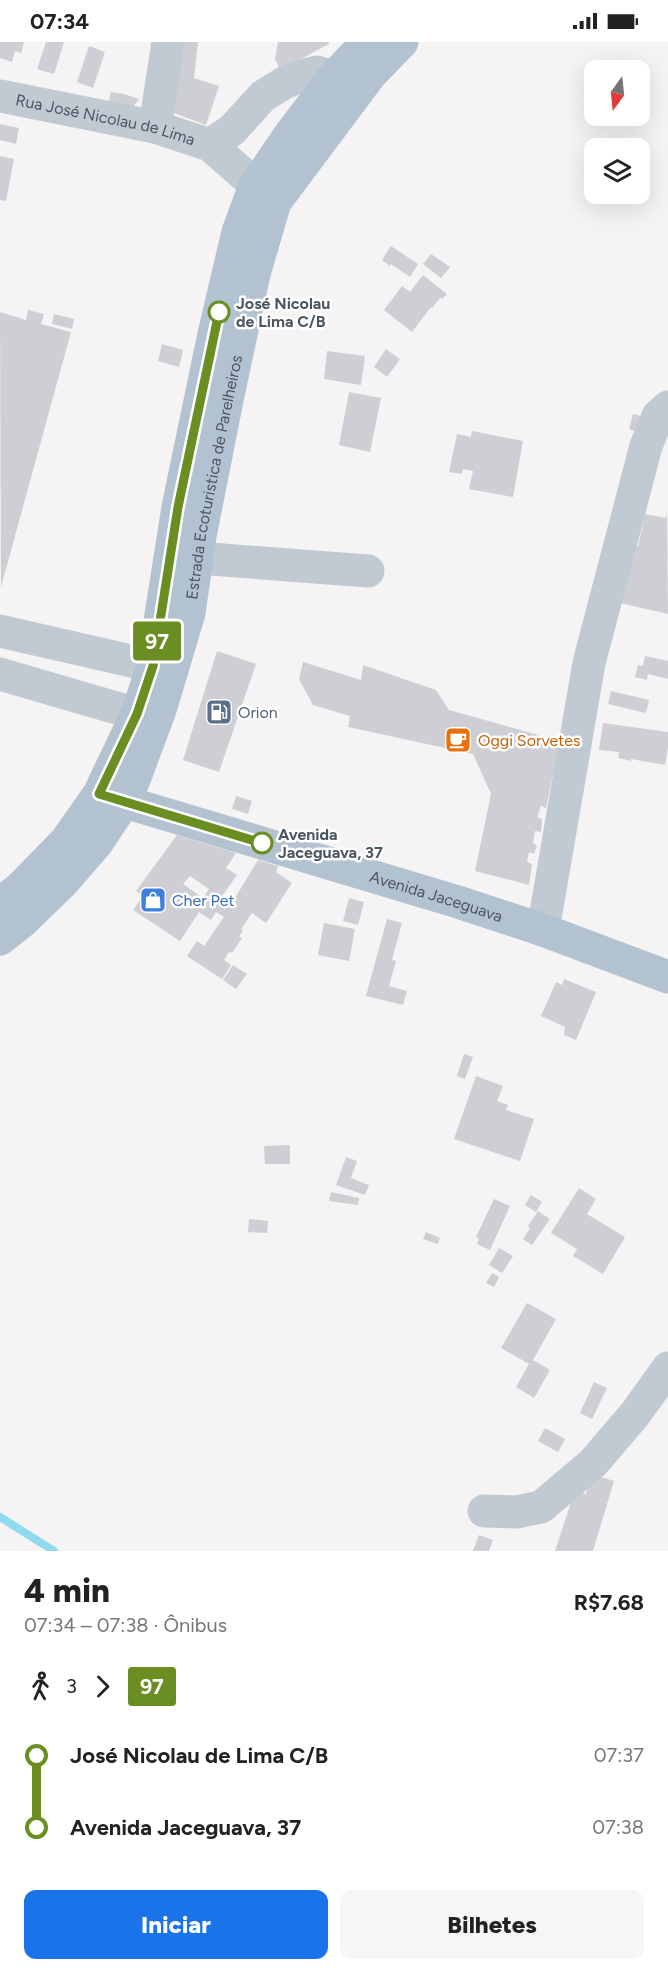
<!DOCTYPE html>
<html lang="pt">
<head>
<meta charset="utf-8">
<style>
	body { margin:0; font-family:Figtree,sans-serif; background:#f6f6f6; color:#222; height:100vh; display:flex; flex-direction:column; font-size:22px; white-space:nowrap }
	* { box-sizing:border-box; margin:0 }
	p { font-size:20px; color:#767676 }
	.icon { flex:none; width:33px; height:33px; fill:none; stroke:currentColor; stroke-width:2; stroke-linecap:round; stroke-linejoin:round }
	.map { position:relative; height:1509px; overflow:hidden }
	.drawer { display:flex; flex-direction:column; background:#fff; flex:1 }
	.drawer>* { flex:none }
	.badge { padding:0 12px; border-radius:4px; font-size:21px; line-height:39px }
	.needle { width:39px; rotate:195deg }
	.fabs { position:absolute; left:584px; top:18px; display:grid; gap:12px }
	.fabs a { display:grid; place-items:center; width:66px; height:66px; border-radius:12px; background:#fff; box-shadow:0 6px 24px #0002; font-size:30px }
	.map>.badge { position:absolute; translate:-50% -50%; box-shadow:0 0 0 3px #fff }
	.legs { display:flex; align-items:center; gap:9px; height:66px; padding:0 24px; font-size:20px }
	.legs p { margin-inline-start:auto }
	.headline { display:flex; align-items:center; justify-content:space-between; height:102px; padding:0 24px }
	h1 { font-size:33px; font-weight:800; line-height:45px }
	.cta { display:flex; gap:12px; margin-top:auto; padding:12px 24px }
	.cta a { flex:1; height:69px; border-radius:12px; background:#1a73e8; color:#fff; font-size:24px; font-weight:800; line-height:69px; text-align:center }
	.cta a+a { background:#f6f6f6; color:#222 }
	ul { padding:0 24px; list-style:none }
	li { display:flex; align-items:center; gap:21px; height:72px; font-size:22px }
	li i { display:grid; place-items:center; width:9px; height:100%; margin:0 8px; background:currentColor }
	li i::after { content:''; width:15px; height:15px; margin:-8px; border:4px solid; border-radius:50%; background:#fff }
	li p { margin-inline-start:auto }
	li:first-child i { background:linear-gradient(#0000 50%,currentColor 0) }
	li:last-child i { background:linear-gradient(currentColor 50%,#0000 0) }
	.status { display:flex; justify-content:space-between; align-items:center; height:42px; padding:0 30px; background:#fff; direction:ltr }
	.status svg { height:16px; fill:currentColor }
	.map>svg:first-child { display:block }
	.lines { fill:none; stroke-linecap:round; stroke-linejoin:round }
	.stream { stroke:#90daee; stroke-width:8 }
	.building { fill:#cdcfd5; fill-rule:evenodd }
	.minor { stroke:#c1cad2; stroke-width:33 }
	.major { stroke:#b3c2d1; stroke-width:33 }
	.line-1-casing { stroke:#fff; stroke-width:14 }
	.line-1 { stroke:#6b8e23; stroke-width:9 }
	.stop-1-dot { fill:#fff; stroke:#6b8e23; stroke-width:3 }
	.labels { text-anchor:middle; stroke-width:5; stroke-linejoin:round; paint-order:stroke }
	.street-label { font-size:16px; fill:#4a5661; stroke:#fff }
	.stop-label { font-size:16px; font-weight:bold; fill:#4a5661; stroke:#fff; text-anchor:start }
	.service-label { font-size:16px; fill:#4e5e75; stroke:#fff; text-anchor:start }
	.food-label { font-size:16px; fill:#c56008; stroke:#fff; text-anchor:start }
	.shop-label { font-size:16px; fill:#366cbe; stroke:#fff; text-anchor:start }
</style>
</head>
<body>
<div class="status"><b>07:34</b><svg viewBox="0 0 49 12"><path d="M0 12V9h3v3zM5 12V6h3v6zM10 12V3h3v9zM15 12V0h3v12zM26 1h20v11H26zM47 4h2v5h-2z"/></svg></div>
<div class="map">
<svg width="668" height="1509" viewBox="0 0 668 1509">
	<rect width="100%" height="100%" fill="#f5f3f3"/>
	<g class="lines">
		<path class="stream" d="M0,1475L54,1509"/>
	</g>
	<path class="building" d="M0,0H24L21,11L15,9L12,20L0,16Z
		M46,0H64L54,32L37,27Z
		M184,0H198L194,36L219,44L206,83L174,71L173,77L170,76Z
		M278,0H329V2L280,28L275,17Z
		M89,4L105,10L93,46L77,40Z
		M111,50L124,52L139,57L130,69L108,62Z
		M0,82L19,86L16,102L0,98Z
		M0,114L14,117L6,159L0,158Z
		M391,204L418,222L410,235L391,222L390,224L382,218Z
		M431,212L450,225L441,236L423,222Z
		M423,233L447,252L442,257L440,256L432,266L431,265L412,290L384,268L402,244L410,250Z
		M28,268L44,272L41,282L71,290L1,545L0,270L26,278Z
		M54,272L74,277L72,287L52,282Z
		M162,302L183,308L179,325L158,319Z
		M386,307L400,317L387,335L374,325Z
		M327,309L365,314L361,343L324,337Z
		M349,350L381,356L370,410L339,403Z
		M633,372L641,374L637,390L629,387Z
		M472,389L523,399L513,455L469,447L473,429L463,427L462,432L449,430L457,392L471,395Z
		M667,469L668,572L616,560L630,502L638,504L645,472L666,476Z
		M217,609L256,622L219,730L183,718Z
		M645,614L668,619V637L648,632L647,638L635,635L638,623L643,624Z
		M303,620L361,638L363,623L436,648L449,668L560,699L546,766L541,764L537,775L542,777L541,790L535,789L533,801L537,804L534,812L529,810L527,820L532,822L529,843L475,829L491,752L473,712L348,685L350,674L313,663L299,637Z
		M611,649L649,658L646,671L608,662Z
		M603,681L668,690V706L665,723L631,717V719L618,716L619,710L599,708Z
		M236,754L252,759L248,772L232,767Z
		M177,793L236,811L226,826L237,833L222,854L232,861L258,818L278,824L276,830L292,841L266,881L252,871L241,887L243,889L239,894L242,896L232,911L229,910L224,918L231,923L222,937L187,914L197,899L204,904L224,875L216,870L211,878L199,870L180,899L133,868L143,854L136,849ZM190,834L209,847L203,856L183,842Z
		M349,856L364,860L358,883L343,879Z
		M387,877L402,881L392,918L396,919L389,944L407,949L403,963L366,954Z
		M324,881L355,887L349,919L318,913Z
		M233,923L247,932L236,947L223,938Z
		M564,937L596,950L576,998L564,993L565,985L541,974L556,940L562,943Z
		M464,1012L473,1015L465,1037L457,1034Z
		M476,1034L503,1044L497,1059L508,1063L506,1068L534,1077L520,1119L454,1097Z
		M290,1103V1122H265L264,1104Z
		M346,1115L357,1119L351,1136L369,1143L365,1153L336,1143Z
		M579,1146L596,1157L587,1172L625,1195L603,1232L573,1214L577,1207L551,1191Z
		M331,1150L359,1156L358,1163L329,1159Z
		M531,1153L542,1160L536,1170L525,1163Z
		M494,1157L510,1164L490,1208L477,1202L479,1197L476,1195Z
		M538,1169L550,1177L532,1203L523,1197L530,1186L528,1184Z
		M249,1177L268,1179L267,1191L248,1190Z
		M426,1190L440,1196L438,1202L423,1197Z
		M499,1206L513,1214L502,1231L489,1223Z
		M492,1231L499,1235L494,1245L486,1241Z
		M527,1261L556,1277L533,1318L550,1328L534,1356L516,1345L529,1322L501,1306Z
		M594,1340L607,1346L592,1377L580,1371Z
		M545,1386L565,1397L558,1410L538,1399Z
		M591,1432L614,1439L593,1509H555L575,1448L586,1452Z
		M479,1493L493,1498L489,1509H473Z"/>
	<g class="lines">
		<g class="minor">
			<path id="s1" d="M0,54L155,85L210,103L275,160"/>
			<path d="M155,85L168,0"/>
			<path d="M210,103L232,88L263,54L284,41L301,34L317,30L334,35L357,46"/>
			<path d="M197,516L368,529"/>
			<path d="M0,589L153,624"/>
			<path d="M0,632L137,672"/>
			<path d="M543,888L589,621L646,404L658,374L668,365"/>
			<path d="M484,1469L516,1470L541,1465L593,1421L635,1372L668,1326"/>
		</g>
		<g class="major">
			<path id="s2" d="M105,754L458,860L543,888L668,935"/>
			<path d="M0,861L19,847L66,799L99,752L137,672L153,624L178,465L214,292L238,190L255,144L291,91L334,35L367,0"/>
			<path id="s3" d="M0,897L23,879L64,839L96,802L124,760L135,735L160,668L189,571L200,494L228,353L254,232L275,160L370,33L402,0"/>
		</g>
	</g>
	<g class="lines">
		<defs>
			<path id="line-1" d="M219,270L178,465L153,624L137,672L99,752L262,801"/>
		</defs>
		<use href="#line-1" class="line-1-casing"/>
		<use href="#line-1" class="line-1"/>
	</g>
	<defs>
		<symbol id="fuel-square" viewBox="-11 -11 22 22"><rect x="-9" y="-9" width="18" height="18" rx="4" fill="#5c6f8a" stroke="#fff"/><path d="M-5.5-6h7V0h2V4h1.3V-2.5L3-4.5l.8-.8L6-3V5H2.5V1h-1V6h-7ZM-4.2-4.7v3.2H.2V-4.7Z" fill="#fff"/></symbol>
		<symbol id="cafe-square" viewBox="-11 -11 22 22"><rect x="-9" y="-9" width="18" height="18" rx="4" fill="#e8710a" stroke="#fff"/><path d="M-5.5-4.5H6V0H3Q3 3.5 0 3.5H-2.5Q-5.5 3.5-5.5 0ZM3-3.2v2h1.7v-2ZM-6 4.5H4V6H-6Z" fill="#fff"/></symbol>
		<symbol id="shop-square" viewBox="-11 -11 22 22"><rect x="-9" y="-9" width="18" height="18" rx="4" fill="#3f7fe0" stroke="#fff"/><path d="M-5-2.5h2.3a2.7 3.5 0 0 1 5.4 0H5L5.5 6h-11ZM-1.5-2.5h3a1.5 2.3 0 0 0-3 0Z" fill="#fff"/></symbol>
	</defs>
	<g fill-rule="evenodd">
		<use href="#fuel-square" x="204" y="655" width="30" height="30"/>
		<use href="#cafe-square" x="443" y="683" width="30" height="30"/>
		<use href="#shop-square" x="138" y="843" width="30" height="30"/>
	</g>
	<g class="stop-1-dot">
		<circle cx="219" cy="270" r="10"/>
		<circle cx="262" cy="801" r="10"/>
	</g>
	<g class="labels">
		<g class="street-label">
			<text dy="6" stroke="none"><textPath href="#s1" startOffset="108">Rua José Nicolau de Lima</textPath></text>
			<text dy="6" stroke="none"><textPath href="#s3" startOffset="524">Estrada Ecoturistica de Parelheiros</textPath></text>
			<text dy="6" stroke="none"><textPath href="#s2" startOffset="346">Avenida Jaceguava</textPath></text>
		</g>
		<g class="stop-label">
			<text x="236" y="267">José Nicolau<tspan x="236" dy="18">de Lima C/B</tspan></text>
			<text x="278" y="798">Avenida<tspan x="278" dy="18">Jaceguava, 37</tspan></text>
		</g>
		<g class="service-label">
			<text x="238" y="676">Orion</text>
		</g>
		<g class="food-label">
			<text x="478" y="704">Oggi Sorvetes</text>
		</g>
		<g class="shop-label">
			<text x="172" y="864">Cher Pet</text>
		</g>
	</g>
</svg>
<div class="fabs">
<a><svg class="needle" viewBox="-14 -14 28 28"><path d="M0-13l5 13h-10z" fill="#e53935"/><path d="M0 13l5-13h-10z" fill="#767676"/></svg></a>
<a><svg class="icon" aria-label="layers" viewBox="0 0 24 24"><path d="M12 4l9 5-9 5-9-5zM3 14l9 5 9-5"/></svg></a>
</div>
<b class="badge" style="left:157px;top:599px;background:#6b8e23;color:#fff">97</b>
</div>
<section class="drawer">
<div class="headline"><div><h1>4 min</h1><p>07:34 – 07:38 · Ônibus</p></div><b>R$7.68</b></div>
<div class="legs"><svg class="icon" aria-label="walk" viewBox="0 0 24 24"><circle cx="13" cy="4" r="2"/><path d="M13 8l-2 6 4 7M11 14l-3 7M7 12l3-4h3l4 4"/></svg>3<svg class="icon" aria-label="forward" viewBox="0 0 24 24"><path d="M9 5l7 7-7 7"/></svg><b class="badge" style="background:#6b8e23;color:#fff">97</b></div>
<ul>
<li><i style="color:#6b8e23"></i><b>José Nicolau de Lima C/B</b><p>07:37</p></li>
<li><i style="color:#6b8e23"></i><b>Avenida Jaceguava, 37</b><p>07:38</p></li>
</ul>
<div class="cta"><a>Iniciar</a><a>Bilhetes</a></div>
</section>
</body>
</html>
